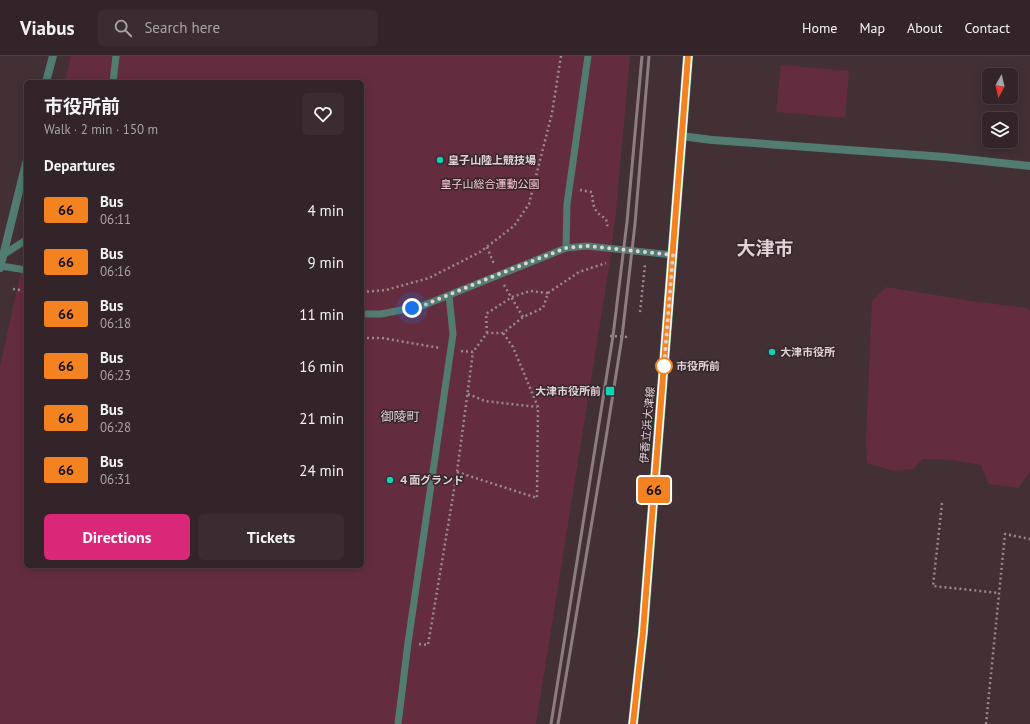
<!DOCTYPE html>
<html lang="en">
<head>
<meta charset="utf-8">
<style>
	body { margin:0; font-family:"PT Sans","Noto Sans JP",sans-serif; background:#3a2c30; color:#f1f3f6; height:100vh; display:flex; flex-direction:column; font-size:15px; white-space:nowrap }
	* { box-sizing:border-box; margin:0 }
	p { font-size:13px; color:#a8a4a8 }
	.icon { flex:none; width:22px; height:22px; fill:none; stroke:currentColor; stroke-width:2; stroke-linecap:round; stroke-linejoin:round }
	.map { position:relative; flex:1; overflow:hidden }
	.details { position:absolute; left:24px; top:24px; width:340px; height:488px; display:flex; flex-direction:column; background:#322428; border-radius:6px; box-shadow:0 2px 10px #0003,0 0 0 1px #4d4145 }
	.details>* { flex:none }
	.badge { padding:0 8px; border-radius:3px; font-size:14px; line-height:26px }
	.needle { width:26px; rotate:188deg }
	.fabs { position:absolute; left:982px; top:12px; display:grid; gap:8px }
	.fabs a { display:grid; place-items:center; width:36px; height:36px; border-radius:6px; background:#322428; box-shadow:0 2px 10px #0003,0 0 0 1px #4d4145; font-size:20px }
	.you { position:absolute; width:20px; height:20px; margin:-10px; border:3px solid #fff; border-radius:50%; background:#1a73e8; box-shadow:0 0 0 6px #1a73e833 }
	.map>.badge { position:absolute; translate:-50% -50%; box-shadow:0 0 0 2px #fff }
	h2 { padding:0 20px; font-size:15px; line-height:36px }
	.round { display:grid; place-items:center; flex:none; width:42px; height:42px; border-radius:6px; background:#3a2c30 }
	.head { display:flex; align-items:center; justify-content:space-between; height:68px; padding:0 20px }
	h1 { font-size:19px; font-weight:700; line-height:30px }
	.cta { display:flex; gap:8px; margin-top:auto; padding:8px 20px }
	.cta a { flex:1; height:46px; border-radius:6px; background:#db2777; color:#fff; font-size:16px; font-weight:700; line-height:46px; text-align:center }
	.cta a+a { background:#3a2c30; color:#f1f3f6 }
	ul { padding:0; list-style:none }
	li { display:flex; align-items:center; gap:12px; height:52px; padding:0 20px }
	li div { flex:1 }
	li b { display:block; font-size:15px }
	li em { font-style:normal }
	li .badge { min-width:44px; font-weight:700; text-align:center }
	header { display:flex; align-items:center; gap:24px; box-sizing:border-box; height:56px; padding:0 20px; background:#322428; border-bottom:1px solid #4d4145 }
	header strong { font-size:19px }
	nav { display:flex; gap:22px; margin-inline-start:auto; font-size:14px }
	.search { width:280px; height:36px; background:#3a2c30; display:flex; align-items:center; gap:10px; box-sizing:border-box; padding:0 14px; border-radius:6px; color:#a8a4a8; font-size:15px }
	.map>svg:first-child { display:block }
	.green { fill:#642d3f }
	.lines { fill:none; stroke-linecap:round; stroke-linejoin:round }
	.path { stroke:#988a8e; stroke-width:2.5; stroke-dasharray:2 3; stroke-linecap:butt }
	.service { stroke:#527c71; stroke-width:7 }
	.minor { stroke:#527c71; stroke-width:8 }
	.tertiary { stroke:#527c71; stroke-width:8 }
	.primary { stroke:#65c1ab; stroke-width:10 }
	.rail { stroke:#8c7d81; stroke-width:3 }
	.line-casing { stroke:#fff; stroke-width:9 }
	.line { stroke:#f58220; stroke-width:6 }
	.walk { stroke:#dfd3d6; stroke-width:4; stroke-dasharray:0 7.2 }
	.poi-dot { fill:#0dd5b5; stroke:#37262b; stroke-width:1.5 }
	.stop-dot { fill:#fff; stroke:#f58220; stroke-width:2 }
	.labels { text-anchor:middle; stroke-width:3; stroke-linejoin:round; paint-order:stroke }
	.poi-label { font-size:11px; font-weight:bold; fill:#dfd3d6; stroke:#37262b; text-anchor:start }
	.park-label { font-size:11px; fill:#fbcbd7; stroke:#37262b }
	.stop-label { font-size:11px; font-weight:bold; fill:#dfd3d6; stroke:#37262b; text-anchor:start }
	.street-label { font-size:11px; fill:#dfd3d6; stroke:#37262b }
	.quarter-label { font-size:13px; fill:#dfd3d6; stroke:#37262b }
	.town-label { font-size:19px; font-weight:bold; fill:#dfd3d6; stroke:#37262b }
</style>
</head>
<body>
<header>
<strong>Viabus</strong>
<div class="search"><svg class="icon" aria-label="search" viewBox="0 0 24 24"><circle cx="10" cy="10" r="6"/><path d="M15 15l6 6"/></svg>Search here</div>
<nav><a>Home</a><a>Map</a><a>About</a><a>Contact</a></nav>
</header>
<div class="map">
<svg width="1030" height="668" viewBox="0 0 1030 668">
	<rect width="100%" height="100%" fill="#423035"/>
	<path class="green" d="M71,0H630L616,155L610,205L536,668H0V310L26,192V510H362V26H65Z
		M781,9L849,15L845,62L776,56Z
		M886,231L972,245L1026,252L1030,255V416L1018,432L989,428L981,409L953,404L923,403L913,413L894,415L867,407L866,384L872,245Z"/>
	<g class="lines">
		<path class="path" d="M580,134L592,136C593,150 593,155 606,163L608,173
			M487,191L494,208
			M504,229L523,261
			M13,233L26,235
			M362,236L386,234L429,222L480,196L514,170L529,148L552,57L561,0
			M640,256L645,209
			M487,277L486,258L512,241L530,235L548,237
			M610,280L629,281
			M362,282H382L440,292
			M461,295L473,296L487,277H503L523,261L543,252L548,237L579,216L606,207
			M468,338L485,345L537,351
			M457,416L537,442L538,351L513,291L503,277
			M942,447L933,530L999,537
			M419,588L428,589L457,416L473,296
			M986,668L1005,478L1030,483"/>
		<path class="service" d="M113,26L116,0
			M566,192L567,148L588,0
			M3,199L26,184
			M1,210L26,214
			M362,258H381L422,250L566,192L587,190L673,199
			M398,668L408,587L453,278L449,239"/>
		<path class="minor" d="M681,80L712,84L945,101L1030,110"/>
		<path class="tertiary" d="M46,26L53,0
			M0,212L26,107"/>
		<path class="primary" d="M633,668L643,576L688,0"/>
		<path class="rail" d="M551,668L613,280L627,166L642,0
			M558,668L606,382L622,281L635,168L649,0"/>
	</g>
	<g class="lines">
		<defs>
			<path id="line" d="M633,668L643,576L688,0"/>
		</defs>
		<use href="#line" class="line-casing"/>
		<use href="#line" class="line"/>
		<path class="walk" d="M412,252L422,250L499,218L566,192L587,190L673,199L664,310"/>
	</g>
	<g class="poi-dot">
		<circle cx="440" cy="104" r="4"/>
		<circle cx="772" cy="296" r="4"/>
		<rect x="605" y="330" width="10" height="10" rx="2"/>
		<circle cx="390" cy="424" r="4"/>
	</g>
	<circle class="stop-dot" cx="664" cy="310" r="8"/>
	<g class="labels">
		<g class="poi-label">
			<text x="448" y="108">皇子山陸上競技場</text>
			<text x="780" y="300">大津市役所</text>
			<text x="601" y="339" text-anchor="end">大津市役所前</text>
			<text x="398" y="428">４面グランド</text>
		</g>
		<g class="park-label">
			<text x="490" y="132">皇子山総合運動公園</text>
		</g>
		<g class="stop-label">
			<text x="676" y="314">市役所前</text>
		</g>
		<g class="street-label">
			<text transform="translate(647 369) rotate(-85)" y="4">伊香立浜大津線</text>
		</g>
		<g class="quarter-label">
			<text x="400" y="365">御陵町</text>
		</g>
		<g class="town-label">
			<text x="765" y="199">大津市</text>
		</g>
	</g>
</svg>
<div class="fabs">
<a><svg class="needle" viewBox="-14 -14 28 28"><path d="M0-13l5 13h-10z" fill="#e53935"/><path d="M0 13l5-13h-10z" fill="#a8a4a8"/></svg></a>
<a><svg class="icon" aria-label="layers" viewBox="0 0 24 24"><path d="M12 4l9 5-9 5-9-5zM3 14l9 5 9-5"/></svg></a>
</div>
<div class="you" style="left:412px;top:252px"></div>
<b class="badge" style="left:654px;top:434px;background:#f58220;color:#111">66</b>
<section class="details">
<div class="head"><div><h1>市役所前</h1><p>Walk · 2 min · 150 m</p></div><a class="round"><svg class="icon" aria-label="heart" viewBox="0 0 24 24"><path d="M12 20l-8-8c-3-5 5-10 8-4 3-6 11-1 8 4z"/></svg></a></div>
<h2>Departures</h2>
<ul>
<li><span class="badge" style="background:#f58220;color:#111">66</span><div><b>Bus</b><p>06:11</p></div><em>4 min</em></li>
<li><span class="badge" style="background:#f58220;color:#111">66</span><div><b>Bus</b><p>06:16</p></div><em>9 min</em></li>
<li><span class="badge" style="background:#f58220;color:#111">66</span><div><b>Bus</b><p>06:18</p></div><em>11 min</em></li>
<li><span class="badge" style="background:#f58220;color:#111">66</span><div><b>Bus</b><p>06:23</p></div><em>16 min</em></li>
<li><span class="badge" style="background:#f58220;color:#111">66</span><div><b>Bus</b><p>06:28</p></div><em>21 min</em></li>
<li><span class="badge" style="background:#f58220;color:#111">66</span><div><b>Bus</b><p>06:31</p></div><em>24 min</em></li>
</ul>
<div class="cta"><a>Directions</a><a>Tickets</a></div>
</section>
</div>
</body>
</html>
